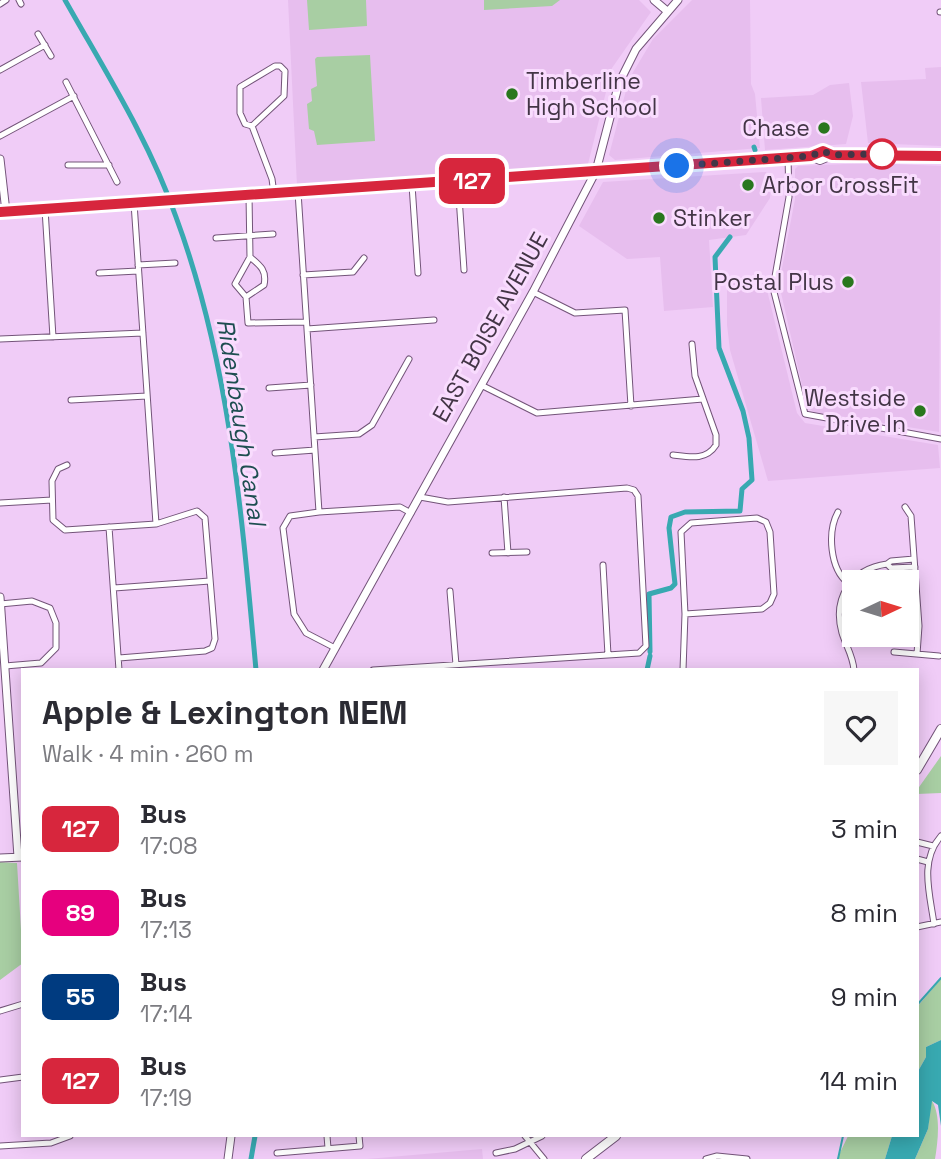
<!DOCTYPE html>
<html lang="en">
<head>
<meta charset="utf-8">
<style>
	body { margin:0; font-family:"Space Grotesk",sans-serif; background:#f7f7f7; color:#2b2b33; height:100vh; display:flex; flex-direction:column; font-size:26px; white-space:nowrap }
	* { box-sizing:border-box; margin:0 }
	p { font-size:23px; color:#7c7c81 }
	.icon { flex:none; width:38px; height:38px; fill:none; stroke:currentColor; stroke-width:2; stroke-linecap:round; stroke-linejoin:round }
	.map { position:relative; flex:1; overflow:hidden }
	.sheet { position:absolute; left:21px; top:668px; width:898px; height:469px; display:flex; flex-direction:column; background:#fff; border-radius:0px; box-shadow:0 4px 18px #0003 }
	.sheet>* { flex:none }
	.badge { padding:0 14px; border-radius:10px; font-size:24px; line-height:46px }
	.needle { width:46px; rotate:86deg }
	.buttons { position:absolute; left:842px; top:570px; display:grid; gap:14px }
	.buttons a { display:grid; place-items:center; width:77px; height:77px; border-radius:0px; background:#fff; box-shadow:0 4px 18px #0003; font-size:35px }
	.you { position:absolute; width:35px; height:35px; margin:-18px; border:5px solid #fff; border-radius:50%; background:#1a73e8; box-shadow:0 0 0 10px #1a73e833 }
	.map>.badge { position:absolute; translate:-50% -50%; box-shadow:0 0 0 4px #fff }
	.round { display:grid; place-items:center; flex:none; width:74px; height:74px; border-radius:0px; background:#f7f7f7 }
	.summary { display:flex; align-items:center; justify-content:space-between; height:119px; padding:0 21px }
	h1 { font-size:33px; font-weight:800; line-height:52px }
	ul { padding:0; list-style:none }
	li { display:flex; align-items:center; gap:21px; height:84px; padding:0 21px }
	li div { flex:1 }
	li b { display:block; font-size:26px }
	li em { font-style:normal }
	li .badge { min-width:77px; font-weight:700; text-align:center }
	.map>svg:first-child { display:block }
	.built { fill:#e7beee }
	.green { fill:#a8cea3 }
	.water { fill:#38a9b1 }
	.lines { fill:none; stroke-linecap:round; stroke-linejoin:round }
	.stream { stroke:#38a9b1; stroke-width:2 }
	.canal { stroke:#38a9b1; stroke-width:5 }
	.minor-casing { stroke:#735479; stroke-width:7 }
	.tertiary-casing { stroke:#735479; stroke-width:9 }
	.secondary-casing { stroke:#735479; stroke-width:10 }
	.minor { stroke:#fff; stroke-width:5 }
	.tertiary { stroke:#fff; stroke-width:7 }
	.secondary { stroke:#fff; stroke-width:8 }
	.line-casing { stroke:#fff; stroke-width:16 }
	.line { stroke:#d7263d; stroke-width:10 }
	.walk { stroke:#433546; stroke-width:7; stroke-dasharray:0 12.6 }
	.poi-dot { fill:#29771e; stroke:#f9dcfe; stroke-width:2.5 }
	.stop-dot { fill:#fff; stroke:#d7263d; stroke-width:3.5 }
	.labels { text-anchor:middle; stroke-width:6; stroke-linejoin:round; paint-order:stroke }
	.poi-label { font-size:23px; fill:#433546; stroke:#f9dcfe; text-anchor:start }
	.street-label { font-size:23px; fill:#433546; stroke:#f9dcfe }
	.water-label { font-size:24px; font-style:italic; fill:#1e4e51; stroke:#f9dcfe }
</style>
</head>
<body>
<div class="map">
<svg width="941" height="1159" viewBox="0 0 941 1159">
	<rect width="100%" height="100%" fill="#f0ccf7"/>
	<path class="built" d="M288,0H639L651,12L612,68L588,164L297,186Z
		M692,0H750L751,84L755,94L760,148L615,160L609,155L629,79L653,39Z
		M941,67V146L868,143L861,82L926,79L925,68Z
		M849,83L853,116L846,144L765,150L761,98L813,95L830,85Z
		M869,163L941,166L939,432L814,412L807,407L779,284L795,199V169L798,166Z
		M766,172L771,186L770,198L746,235L709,240L713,307L664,311L660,257L627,259L579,226L603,182Z
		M747,276H767V290L797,413L805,423L938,445L940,468L768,481L730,350L727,325V279Z
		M482,1149L483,1159H363H367Z"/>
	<path class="green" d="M307,0H366L367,26L309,30Z
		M484,0H560L552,6L484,10Z
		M370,55L375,141L317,145L314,131L309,129L307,104L312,101L311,89L317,86L315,59L317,57Z
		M941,756V793L917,794V790Z
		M0,862L17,863L23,963L0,980Z
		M941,979V1040L926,1047V1057L917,1073V1007Z
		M932,1101C941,1115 938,1141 935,1159H915L928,1129L930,1102Z
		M848,1136H892L885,1159H837Z"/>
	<path class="water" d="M941,1040V1126L938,1105L932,1101L928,1129L915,1159H885L892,1136H917V1073L926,1057V1047Z"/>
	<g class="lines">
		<path class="stream" d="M917,1005L941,978
			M838,1159L843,1136"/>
		<path class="canal" d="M65,0C105,71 149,140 176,217C230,363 242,517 256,670
			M754,147L755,150
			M650,652L649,594L671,588L675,584L669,528L671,517L685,512L740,511L742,489L752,480L749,438L743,411L719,348L715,257L730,237
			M647,670L650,656
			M251,1159L255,1136"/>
		<defs>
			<path id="minor" d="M19,0L21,4
				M0,4L6,0
				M940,12H941
				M38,34L51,56
				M275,66H280L285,71L284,96L252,126L245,124L240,113V87Z
				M0,70L45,45
				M66,82L117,182
				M252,126L272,179L274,194
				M0,136L74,96
				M788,157L789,197L773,288L805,414L941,439
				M68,165H109
				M458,182L464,270
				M412,185L418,273
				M298,192L319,512L290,516L283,528L294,614L306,633L335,648
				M249,195L250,257L235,284L246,297L248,323L306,322
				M134,203L156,524
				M45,209L53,337
				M216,238L273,234
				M138,265L175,263
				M99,273L138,271
				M303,275L353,272L364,258
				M533,292L575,313L625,310L631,406
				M246,297L264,285C267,271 261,266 250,257
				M307,329L434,320
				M0,339L143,333
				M481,385L537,413L703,399
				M269,388L311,385
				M71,400L147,396
				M314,437L359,434L372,425L409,359
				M275,453L315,450
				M673,455C689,457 706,461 716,445V435L695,376L692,344
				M67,465L58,469L52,481L53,520L65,530L156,524L197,511L205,518L215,639L212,648L205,651L119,658
				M504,497L508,553
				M0,503L52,500
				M905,507L911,516L919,626L917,654
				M319,512L400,507L411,513
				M838,512C827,532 830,569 848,583
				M109,527L119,670
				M492,553L527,552
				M914,559L891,561L887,564L891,568L915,567
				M603,565L608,655
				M114,588L210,581
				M450,591L456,665
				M0,604L32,601L50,608L56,623V648L41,663L5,666
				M894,652L939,656
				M373,670L639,653L646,646L638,496L634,490L627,488L448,502L420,497
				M683,670L685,614L681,532L691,523L757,518L766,522L770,532L774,594L770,603L762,609L685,614
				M854,670C853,656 846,646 842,633C832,597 852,569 887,564
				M917,842L933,846
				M917,859L928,862
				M934,924C930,894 919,861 941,836
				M917,927L941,922
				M0,1011L23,1004
				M0,1080L23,1077
				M327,1136L328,1148
				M525,1136L544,1159
				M0,1146L51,1143L70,1136
				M277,1153L360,1146L359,1136
				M496,1153L515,1149L542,1136
				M706,1159L717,1156L747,1159"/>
			<path id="tertiary" d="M654,0L667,11
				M0,159L6,212
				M0,597L18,857
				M323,670L533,292L596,171L619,83L636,49L678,0
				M0,858L23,857
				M228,1159L231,1136"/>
			<path id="secondary" d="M811,156L820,160L832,155
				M0,212L811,156L823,151L832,155L941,156
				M917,770L941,729
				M586,1159L616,1136"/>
		</defs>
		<use href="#minor" class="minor-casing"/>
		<use href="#tertiary" class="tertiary-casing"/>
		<use href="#secondary" class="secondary-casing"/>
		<use href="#minor" class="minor"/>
		<use href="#tertiary" class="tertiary"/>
		<use href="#secondary" class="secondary"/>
	</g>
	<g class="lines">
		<defs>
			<path id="line" d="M0,212L811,156L823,151L832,155L941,156"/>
		</defs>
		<use href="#line" class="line-casing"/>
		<use href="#line" class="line"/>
		<path class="walk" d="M677,166L811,156L823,151L832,155L882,154"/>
	</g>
	<g class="poi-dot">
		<circle cx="512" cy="94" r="7"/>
		<circle cx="824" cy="128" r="7"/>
		<circle cx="748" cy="185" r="7"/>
		<circle cx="659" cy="218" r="7"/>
		<circle cx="848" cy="282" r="7"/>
		<circle cx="920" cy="411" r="7"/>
	</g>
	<circle class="stop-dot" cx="882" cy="154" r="14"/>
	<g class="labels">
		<g class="poi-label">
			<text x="526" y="89">Timberline<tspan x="526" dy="26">High School</tspan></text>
			<text x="810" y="136" text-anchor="end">Chase</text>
			<text x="762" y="193">Arbor CrossFit</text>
			<text x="673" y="226">Stinker</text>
			<text x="834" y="290" text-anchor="end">Postal Plus</text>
			<text x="906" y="406" text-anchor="end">Westside<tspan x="906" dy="26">Drive In</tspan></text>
		</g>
		<g class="street-label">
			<text transform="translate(490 327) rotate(-61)" y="8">EAST BOISE AVENUE</text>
		</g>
		<g class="water-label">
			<text transform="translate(241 422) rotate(81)" y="8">Ridenbaugh Canal</text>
		</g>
	</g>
</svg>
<div class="buttons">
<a><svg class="needle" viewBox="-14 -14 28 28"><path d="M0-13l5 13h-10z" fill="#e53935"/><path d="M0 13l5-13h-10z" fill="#7c7c81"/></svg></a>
</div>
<div class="you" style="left:677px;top:166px"></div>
<b class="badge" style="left:472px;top:181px;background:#d7263d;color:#fff">127</b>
<section class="sheet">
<div class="summary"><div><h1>Apple &amp; Lexington NEM</h1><p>Walk · 4 min · 260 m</p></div><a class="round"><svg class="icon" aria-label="heart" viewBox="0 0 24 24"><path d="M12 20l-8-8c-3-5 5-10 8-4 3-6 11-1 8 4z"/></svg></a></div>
<ul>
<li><span class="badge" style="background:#d7263d;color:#fff">127</span><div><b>Bus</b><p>17:08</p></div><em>3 min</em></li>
<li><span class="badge" style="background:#e6007e;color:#fff">89</span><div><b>Bus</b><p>17:13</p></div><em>8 min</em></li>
<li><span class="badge" style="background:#003b80;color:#fff">55</span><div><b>Bus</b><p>17:14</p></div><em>9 min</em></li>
<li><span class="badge" style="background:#d7263d;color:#fff">127</span><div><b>Bus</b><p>17:19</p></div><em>14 min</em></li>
</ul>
</section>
</div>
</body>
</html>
